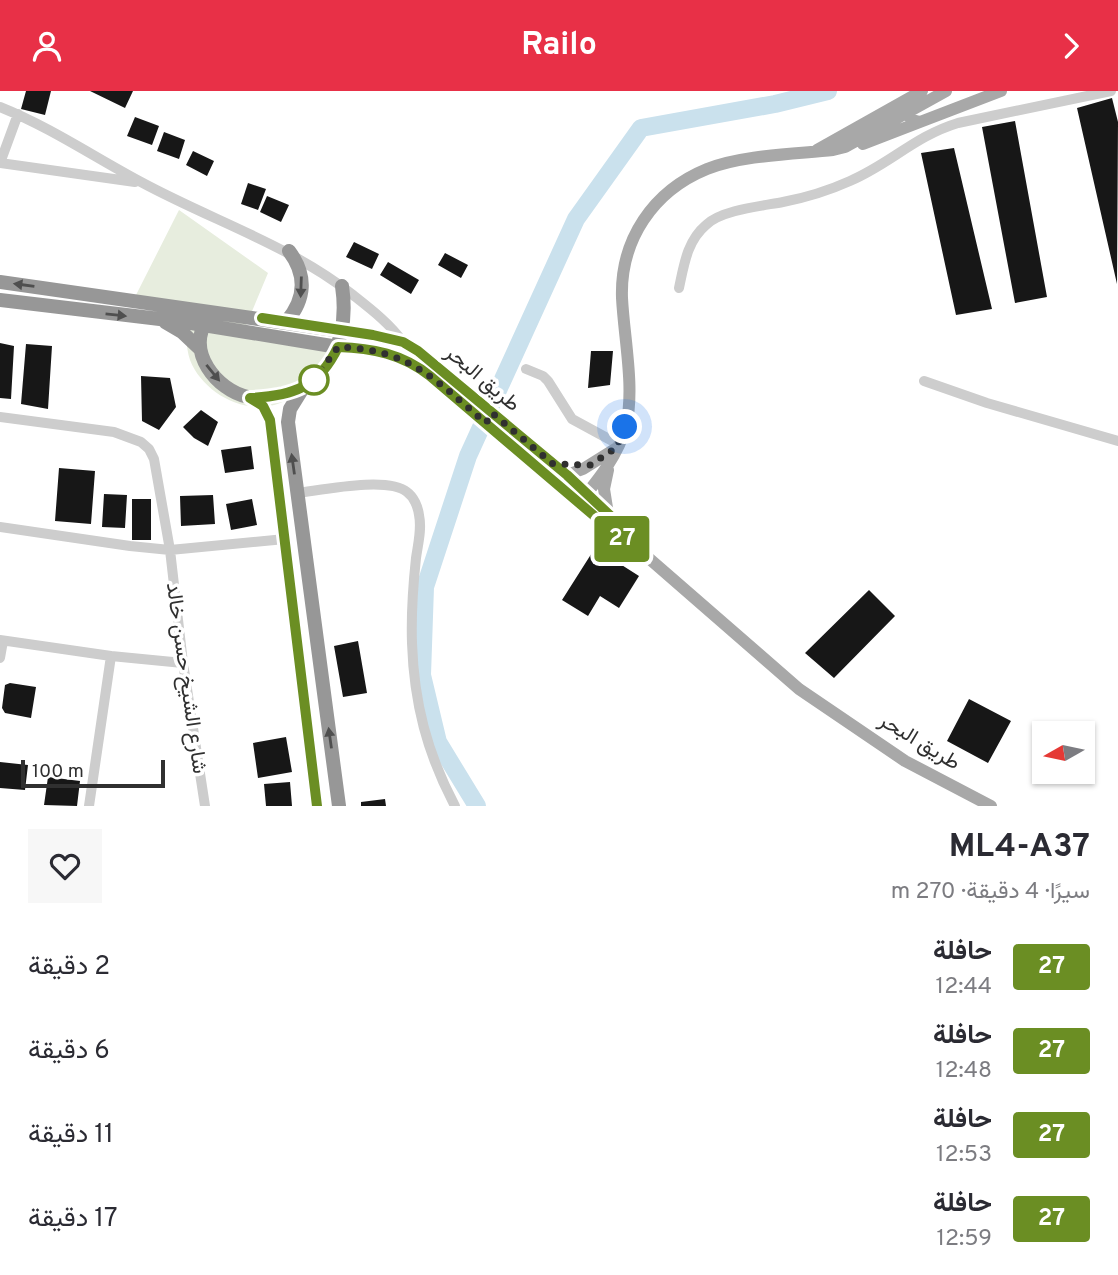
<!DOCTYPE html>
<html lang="ar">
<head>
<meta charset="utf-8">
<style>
	body { margin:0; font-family:Overpass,Vazirmatn,sans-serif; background:#f7f7f7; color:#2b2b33; direction:rtl; height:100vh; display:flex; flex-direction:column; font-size:26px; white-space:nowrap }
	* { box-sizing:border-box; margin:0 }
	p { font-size:23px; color:#7c7c81 }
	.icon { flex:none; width:38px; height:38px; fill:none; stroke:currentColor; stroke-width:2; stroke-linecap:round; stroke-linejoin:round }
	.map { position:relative; height:715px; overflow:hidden; direction:ltr }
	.details { display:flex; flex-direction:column; background:#fff; flex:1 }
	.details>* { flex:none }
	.badge { padding:0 14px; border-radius:5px; font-size:24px; line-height:46px }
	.needle { width:46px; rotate:261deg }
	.buttons { position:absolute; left:1032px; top:630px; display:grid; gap:14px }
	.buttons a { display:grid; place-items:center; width:63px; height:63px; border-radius:0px; background:#fff; box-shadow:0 2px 5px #0004; font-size:35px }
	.scale { position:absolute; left:21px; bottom:18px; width:144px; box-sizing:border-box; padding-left:7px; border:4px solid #303030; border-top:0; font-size:19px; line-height:24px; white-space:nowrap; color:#303030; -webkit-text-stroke:5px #fff; paint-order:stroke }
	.you { position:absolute; width:35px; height:35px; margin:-18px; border:5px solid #fff; border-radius:50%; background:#1a73e8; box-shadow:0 0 0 10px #1a73e833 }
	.map>.badge { position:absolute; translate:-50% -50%; box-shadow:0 0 0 4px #fff }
	.round { display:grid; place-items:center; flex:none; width:74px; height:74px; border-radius:0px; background:#f7f7f7 }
	.overview { display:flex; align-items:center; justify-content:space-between; height:119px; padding:0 28px }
	h1 { font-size:33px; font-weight:700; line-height:52px }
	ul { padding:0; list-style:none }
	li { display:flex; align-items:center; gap:21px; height:84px; padding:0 28px }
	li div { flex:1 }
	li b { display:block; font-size:26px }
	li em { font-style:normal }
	li .badge { min-width:77px; font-weight:700; text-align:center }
	header { display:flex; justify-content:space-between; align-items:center; height:91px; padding:0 28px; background:#e83047; color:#fff; font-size:32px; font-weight:700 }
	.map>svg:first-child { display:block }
	.green { fill:#e7edde }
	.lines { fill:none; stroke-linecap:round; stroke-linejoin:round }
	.river { stroke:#cae1ed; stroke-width:18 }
	.building { fill:#171717 }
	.minor { stroke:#cdcdcd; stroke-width:10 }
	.major { stroke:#a8a8a8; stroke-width:12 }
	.highway { stroke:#979797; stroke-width:14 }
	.oneway { fill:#4f4f4f }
	.line-casing { stroke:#fff; stroke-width:16 }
	.line { stroke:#6b8e23; stroke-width:10 }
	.walk { stroke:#303030; stroke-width:7; stroke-dasharray:0 12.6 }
	.stop-dot { fill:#fff; stroke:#6b8e23; stroke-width:3.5 }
	.labels { text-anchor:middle; stroke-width:7; stroke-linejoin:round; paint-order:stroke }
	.street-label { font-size:21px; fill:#303030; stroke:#fff }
</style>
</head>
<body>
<header><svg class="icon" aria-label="forward" viewBox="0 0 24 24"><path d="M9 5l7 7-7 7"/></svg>Railo<svg class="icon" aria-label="person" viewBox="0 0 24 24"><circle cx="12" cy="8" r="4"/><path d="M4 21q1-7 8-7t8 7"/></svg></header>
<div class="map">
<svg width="1118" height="715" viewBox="0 0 1118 715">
	<rect width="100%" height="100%" fill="#fff"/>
	<path class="green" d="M179,119L268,182L245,237L328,256C324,272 316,280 305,292C300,297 295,304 290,307C254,330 204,305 190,269C186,256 186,244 186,231L136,204Z"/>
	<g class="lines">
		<path class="river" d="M477,715L438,651L422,584L425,496L468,365L576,128L641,37L775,13L828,0"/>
	</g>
	<path class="building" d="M26,0H51L45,24L21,18Z
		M90,0H133L125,17Z
		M1112,7L1118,31L1117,193L1077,17Z
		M135,26L159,35L152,54L127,45Z
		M1015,30L1047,206L1015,212L982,36Z
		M164,41L185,49L179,68L157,60Z
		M954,57L992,218L956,224L921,62Z
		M193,60L214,70L207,85L186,74Z
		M248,92L266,98L258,119L241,113Z
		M267,105L289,114L281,131L260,121Z
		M354,151L379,163L372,178L346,166Z
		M445,162L468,174L461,187L438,174Z
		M388,171L419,189L411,203L380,184Z
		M0,252L14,255L11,308L0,307Z
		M26,253L52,255L48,318L21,313Z
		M591,260H613L610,294L588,297Z
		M141,285L170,287L176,316L159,339L142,330Z
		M201,319L218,331L208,355L194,347L183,336Z
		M251,355L254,378L225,382L221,359Z
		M59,377L95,380L91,433L55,430Z
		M104,403L127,404L125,437L102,436Z
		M213,404L215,433L181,435L180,405Z
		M132,408H151V449H132Z
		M252,408L257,434L231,439L226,413Z
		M595,457L639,485L619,517L600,505L588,525L562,509Z
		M869,499L895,525L834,587L805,562Z
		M358,550L367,602L343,606L334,555Z
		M10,592L36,596L31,627L5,622L2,617L5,594Z
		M969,608L1011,630L988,672L947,650Z
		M286,646L292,681L258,687L253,652Z
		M0,671L28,674L25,699L0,697Z
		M48,686L80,690L77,715L44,714Z
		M290,691L292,715H266L264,693Z
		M385,708L386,715H361V711Z"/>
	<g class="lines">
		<path class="minor" d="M0,16C50,36 94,66 141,91C213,130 288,153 353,204C372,219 389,232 403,251
			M0,72L135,91
			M0,72L18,23
			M679,197C684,174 687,150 706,134C721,119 762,115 783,111C804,107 830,99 850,90C890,73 915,45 958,32L1111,0
			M526,278L543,285L548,290L572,328L618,353
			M924,290L987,312L1118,350
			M0,326L114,341L141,351L149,358L154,368L170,459L183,572L205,715
			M297,402C322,399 388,385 407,401C414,406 418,416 419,424C422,438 418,453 416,467C413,495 411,523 412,552C414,612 427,662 455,715
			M0,436L130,455L170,459L285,448
			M0,549L111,565L183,572
			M0,567L3,550
			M89,715L111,565"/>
		<path class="major" d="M902,17L912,29L920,31L1001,0
			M863,53L920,31
			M817,59L922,0
			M342,240L403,251L427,267L567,384L618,432L637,457L799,598L905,670L991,715
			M338,256L384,261L421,277L612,440L631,453
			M608,379L604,398L608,423
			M567,384L583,378L615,358
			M579,412C598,389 618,365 626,335C635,297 624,247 622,207C620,149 653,100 707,78C742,64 795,63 833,59L845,56L946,0"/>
		<path class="highway" d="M0,191L342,240
			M0,209L185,231L338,256
			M207,229C186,260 216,299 248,306C259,308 270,305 281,303C333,295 349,242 342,195
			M165,231L182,241L200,258
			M286,231C306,208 307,184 289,160
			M303,297L290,318L288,331L339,715
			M250,307L263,315L270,329L317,715"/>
	</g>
	<defs><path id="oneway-solid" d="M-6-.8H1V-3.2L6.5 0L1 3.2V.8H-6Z" transform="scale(1.75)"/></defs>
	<g class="oneway">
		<use href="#oneway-solid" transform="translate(24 194) rotate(-172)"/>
		<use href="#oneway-solid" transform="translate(301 196) rotate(92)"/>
		<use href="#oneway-solid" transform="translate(116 224) rotate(6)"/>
		<use href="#oneway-solid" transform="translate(213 282) rotate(51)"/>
		<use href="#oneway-solid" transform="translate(293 373) rotate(-98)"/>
		<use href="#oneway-solid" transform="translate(330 647) rotate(-98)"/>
	</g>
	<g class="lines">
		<defs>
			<path id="line" d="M262,227L373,244L403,251L418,260L567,384L618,432L637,457L612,440L430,285C403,263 372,257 338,256C319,296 293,305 250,307L263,315L270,329L317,715"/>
		</defs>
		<use href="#line" class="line-casing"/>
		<use href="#line" class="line"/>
		<path class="walk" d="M314,289L338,256C410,258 435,289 486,332L492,322L553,373L590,374L616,357L625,336"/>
	</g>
	<circle class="stop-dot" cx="314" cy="289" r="14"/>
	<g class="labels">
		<g class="street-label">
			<text transform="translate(483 287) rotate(40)" y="7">طريق البحر</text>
			<text transform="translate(187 587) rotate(82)" y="7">شارع الشيخ حسن خالد</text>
			<text transform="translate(920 650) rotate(31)" y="7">طريق البحر</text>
		</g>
	</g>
</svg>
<div class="buttons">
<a><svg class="needle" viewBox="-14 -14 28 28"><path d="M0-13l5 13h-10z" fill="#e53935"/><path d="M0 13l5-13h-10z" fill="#7c7c81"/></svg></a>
</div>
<div class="scale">100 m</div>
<div class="you" style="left:625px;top:336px"></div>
<b class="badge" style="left:622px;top:448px;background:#6b8e23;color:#fff">27</b>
</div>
<section class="details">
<div class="overview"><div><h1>ML4-A37</h1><p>سيرًا · 4 دقيقة · 270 m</p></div><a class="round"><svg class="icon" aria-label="heart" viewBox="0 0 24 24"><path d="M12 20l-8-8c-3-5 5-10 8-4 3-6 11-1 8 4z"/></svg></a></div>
<ul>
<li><span class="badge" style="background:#6b8e23;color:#fff">27</span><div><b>حافلة</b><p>12:44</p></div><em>2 دقيقة</em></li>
<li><span class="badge" style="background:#6b8e23;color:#fff">27</span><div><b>حافلة</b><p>12:48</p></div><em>6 دقيقة</em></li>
<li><span class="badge" style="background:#6b8e23;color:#fff">27</span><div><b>حافلة</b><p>12:53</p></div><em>11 دقيقة</em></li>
<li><span class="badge" style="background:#6b8e23;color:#fff">27</span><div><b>حافلة</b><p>12:59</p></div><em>17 دقيقة</em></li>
</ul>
</section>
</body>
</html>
